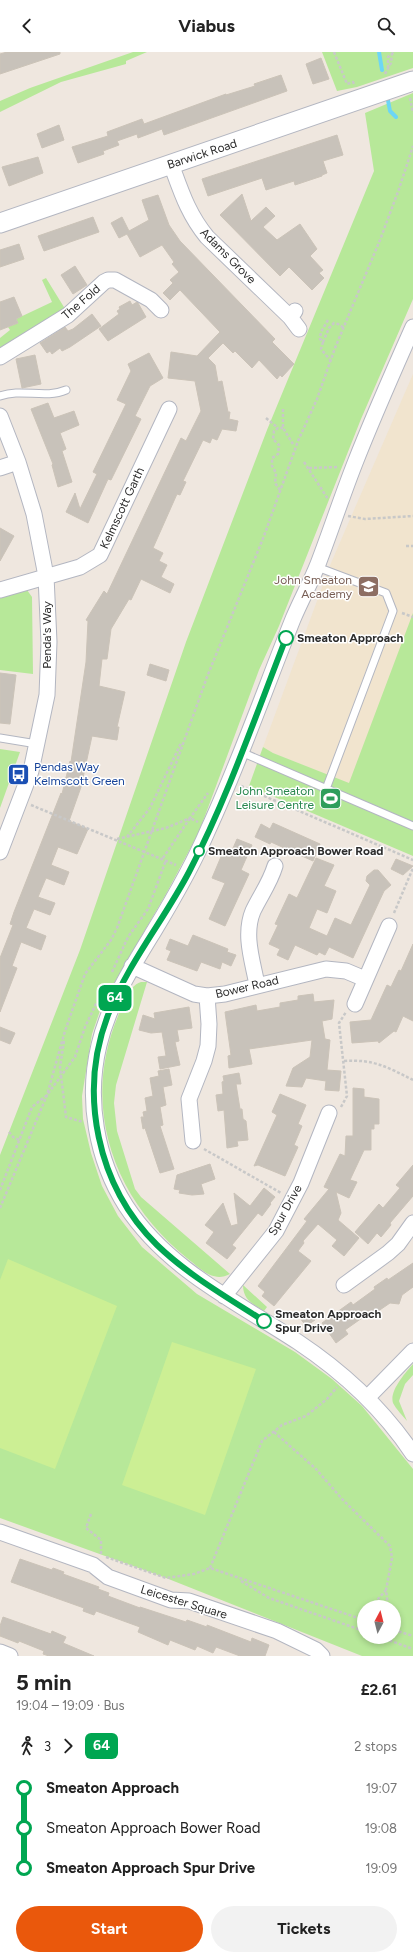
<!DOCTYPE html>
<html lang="en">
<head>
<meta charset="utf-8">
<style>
	body { margin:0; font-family:Figtree,sans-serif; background:#f2f2f2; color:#222; height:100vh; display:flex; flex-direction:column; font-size:15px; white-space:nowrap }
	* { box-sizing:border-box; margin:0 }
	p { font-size:13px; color:#767676 }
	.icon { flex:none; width:22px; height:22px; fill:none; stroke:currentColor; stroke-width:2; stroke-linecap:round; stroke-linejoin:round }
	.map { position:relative; height:1604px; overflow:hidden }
	.panel { display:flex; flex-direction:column; background:#fff; flex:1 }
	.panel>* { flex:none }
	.badge { padding:0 8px; border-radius:6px; font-size:14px; line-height:26px }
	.needle { width:26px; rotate:7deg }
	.buttons { position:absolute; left:357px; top:1548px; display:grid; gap:8px }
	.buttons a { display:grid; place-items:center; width:44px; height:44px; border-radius:50%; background:#fff; box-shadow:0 2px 6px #0003; font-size:20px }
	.map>.badge { position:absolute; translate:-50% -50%; box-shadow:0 0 0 2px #fff }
	.legs { display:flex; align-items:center; gap:6px; height:44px; padding:0 16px; font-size:13px }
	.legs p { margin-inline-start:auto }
	.overview { display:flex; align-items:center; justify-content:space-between; height:68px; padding:0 16px }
	h1 { font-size:22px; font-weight:700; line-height:30px }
	.primary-button { display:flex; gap:8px; margin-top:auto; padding:8px 16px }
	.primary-button a { flex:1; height:46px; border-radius:24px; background:#ea580c; color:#fff; font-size:16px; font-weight:700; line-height:46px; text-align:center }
	.primary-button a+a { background:#f2f2f2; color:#222 }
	ul { padding:0 16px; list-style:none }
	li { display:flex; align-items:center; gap:14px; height:40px; font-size:15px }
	li i { display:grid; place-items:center; width:6px; height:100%; margin:0 5px; background:currentColor }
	li i::after { content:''; width:10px; height:10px; margin:-5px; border:3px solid; border-radius:50%; background:#fff }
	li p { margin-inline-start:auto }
	li:first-child i { background:linear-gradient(#0000 50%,currentColor 0) }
	li:last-child i { background:linear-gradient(currentColor 50%,#0000 0) }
	header { display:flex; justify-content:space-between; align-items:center; height:52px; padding:0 16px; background:#fff; font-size:18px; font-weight:700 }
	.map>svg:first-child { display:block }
	.education { fill:#f1e4ce }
	.green { fill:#b7e899; fill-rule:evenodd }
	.pitch { fill:#ccef94 }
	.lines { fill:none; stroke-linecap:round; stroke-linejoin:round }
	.stream { stroke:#6dd6f5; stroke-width:4 }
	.building { fill:#c8c2ba; stroke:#cbc3b8 }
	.service-casing { stroke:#b3b6c1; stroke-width:9 }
	.minor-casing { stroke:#b3b6c1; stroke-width:17 }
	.tertiary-casing { stroke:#b3b6c1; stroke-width:21 }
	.path { stroke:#c8c8c8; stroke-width:2.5; stroke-dasharray:3 2; stroke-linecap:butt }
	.service { stroke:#fff; stroke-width:7 }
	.minor { stroke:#fff; stroke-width:15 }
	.tertiary { stroke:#fff; stroke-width:19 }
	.line-1-casing { stroke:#fff; stroke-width:9 }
	.line-1 { stroke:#00a651; stroke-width:6 }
	.stop-1-dot { fill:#fff; stroke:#00a651; stroke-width:2 }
	.labels { text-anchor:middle; stroke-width:3; stroke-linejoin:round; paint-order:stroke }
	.street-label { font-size:12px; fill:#2d2d2d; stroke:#fff }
	.education-label { font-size:12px; fill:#785e54; stroke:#fff; text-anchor:end }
	.stop-label { font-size:12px; font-weight:bold; fill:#2d2d2d; stroke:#fff; text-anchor:start }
	.transit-label { font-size:12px; fill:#164399; stroke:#fff; text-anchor:start }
	.leisure-label { font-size:12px; fill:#27864d; stroke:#fff; text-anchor:end }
</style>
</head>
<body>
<header><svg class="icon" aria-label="back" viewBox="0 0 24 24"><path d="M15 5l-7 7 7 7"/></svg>Viabus<svg class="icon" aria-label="search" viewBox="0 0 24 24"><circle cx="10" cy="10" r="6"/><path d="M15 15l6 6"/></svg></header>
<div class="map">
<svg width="413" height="1604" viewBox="0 0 413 1604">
	<rect width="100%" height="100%" fill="#efe7df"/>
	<path class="education" d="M413,322V757L273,701L263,695L331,511Z"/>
	<path class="green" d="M133,0H147L126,9V12L61,30L0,60V49L30,36Z
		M322,0H413V16L357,35L337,39Z
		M413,41V247L361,367L279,574L259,618L199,780L166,842L103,950L92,982L82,1044L83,1067L91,1101L102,1134L118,1164L142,1195L197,1242L295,1300L332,1327L362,1354L413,1417V1604H362L166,1526L0,1466V1103L80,898L186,590L267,378L374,119L365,61ZM364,1555H394V1585H364Z
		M46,226L67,260L0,300V286L10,278L8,275L18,271L16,267L52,250L42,228Z
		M27,538L32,545L33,622L0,618V544Z
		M413,561V804L249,734L263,695L273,701L349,731Z
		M0,697L20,700L0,756Z
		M141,930H147L116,1033L114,1051L117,1079L135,1137L141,1145L230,1222C213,1231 201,1217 188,1207C114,1148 80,1055 118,964C124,951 127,935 141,930Z
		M243,1233L267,1255L264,1259C253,1252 243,1248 243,1233Z
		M413,1312V1323L405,1332L399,1349L407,1369C403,1364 396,1357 393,1351C389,1339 406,1320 413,1312Z"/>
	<path class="pitch" d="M8,1207L117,1254L55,1417L0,1396V1228Z
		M172,1290L256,1317L205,1463L122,1433Z"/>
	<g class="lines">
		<path class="stream" d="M379,0L382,18
			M387,43L390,59L396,65"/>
	</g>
	<path class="building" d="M7,0H60V2L0,22V2Z
		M321,6L329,27L313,32L306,12Z
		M281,23L287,39L164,83L162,77L138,86L137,82L117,89L119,93L103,99L104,102L78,111L72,95L108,84L107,80L142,67L144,72L226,42V43L255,34L254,32Z
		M59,73L64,88L42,96L37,82Z
		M337,83L343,103L323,109L327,121L322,123V124L295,133L294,129L266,138L262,126L208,144L202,127Z
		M38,105L43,121L9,134L2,115Z
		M242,142L251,169L266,155L275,164L263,175L277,188L300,172L317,197L310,204L323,218L319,221L324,226L312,238L289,215L280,224L220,163Z
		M158,143L169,173L180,189L275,287L272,290L294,312L282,325L280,323L277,327L259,308L252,316L235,299L233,301L223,291L208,306L215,313L218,330L222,329L228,360H230L229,367L238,369L236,379L222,377L217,388L212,386L210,391L203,388L183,429L186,430L180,443L177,442L153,496L163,501L159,509L167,513L161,525L174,532L170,541L141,527L131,548L129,547L111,577L107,607H102L99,634L125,640L117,675H119L117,688L92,684L81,735L69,769L88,777L77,802L58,795L51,813L69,820L64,833L46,826L38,845L55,851L50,863L34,857L26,876L46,884L41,898L21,890L12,914L17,916L0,960V906L13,873L10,872L14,860L61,741L62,742L70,709L71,710L86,610L88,569L86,568L104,539L107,542L181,386L186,389L201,359L195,329L168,326L171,300L197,304L220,280L180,238L170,248L163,241L173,231L170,228L179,220L172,212L174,210L162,193L140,205L127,182L119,186L111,171L122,165L129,179L149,168L142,148Z
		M93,165L99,180L44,199L38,184Z
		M19,192L24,207L0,215V198Z
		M75,214L87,233L73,242L61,223Z
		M14,245L22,264L16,267L18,271L0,278V250Z
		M130,249L132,253L137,250L138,251L146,265L108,289L99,277L119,262L117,259L120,257L119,255Z
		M92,262L101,274L70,295L62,299L60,296L52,302L50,299L47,301L40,291L65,275L68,279L73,277Z
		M149,301L163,326L150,334L135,364L141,367L111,428L108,427L88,471L66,460L75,441L80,457L97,422L93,420L126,352L117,348L131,319L128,312Z
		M35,303L41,332L22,336L16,307Z
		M48,351L54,366L74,359L79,373L60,381L66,397L62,399L72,430L58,435L52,413L53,412L31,357Z
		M0,476L14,484L0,509Z
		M150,612L169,618L166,629L147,623Z
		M0,621L16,623L10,672L0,671Z
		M273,771L320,792L313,809L271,790L270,792L255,785L261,772L270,777Z
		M237,787L252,793L241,818L249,822L225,874L209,867L225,831L212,826L223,800L230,803Z
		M316,806L334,813L324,834L336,839L327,861L317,857L309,876L327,884L335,866L351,873L370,833L366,829L367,824L374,818H378L391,833L384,839L353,906L329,895L325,903L319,900L317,903L295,893L288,908L277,903L280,897L269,892L278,873L275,872L289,842L297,846Z
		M396,807L413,814L403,823L391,817Z
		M193,883L228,897L227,900L236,903L231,914L222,910L220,917L201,910L197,919L167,908L171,899L166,897L170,887L188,894Z
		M413,892V969L403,964L396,980L394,979L379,991L378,989L352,991L350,970L371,968L387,933L391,935L399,918L401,919Z
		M313,942L314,950L334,948L332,967L322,969L325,987L330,988L327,1018L341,1019L339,1039L325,1038L326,1029L306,1026L302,1035L286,1034L293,1016L310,1005L312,988L249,997L252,1012L229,1016L228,1004L231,1003L225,960L256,953L257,959L280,955V951L298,948V944Z
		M189,955L192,976L177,978L179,989L175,990L180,1013L160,1017L158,1005L166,1004L162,980L151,981L139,978L143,963L155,967L154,961Z
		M0,975L15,981L10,992L0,988Z
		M169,1017L172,1033L163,1035L166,1053L160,1055L163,1073L160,1074L174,1117L160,1121L145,1076L143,1077L141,1065H144L143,1060L147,1059L145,1046L153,1044L150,1026L159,1024L158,1019Z
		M239,1021L241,1032H236L240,1057H242L243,1067L246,1069L248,1088L237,1089L238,1094L227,1096L224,1058L218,1059L216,1043L223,1042L222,1030L224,1029L223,1024Z
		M353,1036L364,1037V1045L379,1047V1072H374V1077H371V1098H364L350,1128L357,1130L349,1146L336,1140L341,1161L338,1168L359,1186L344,1204L332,1194L337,1188L318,1172L303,1189L304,1191L298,1199L311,1209L274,1254L262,1244L265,1240L258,1234L307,1169L304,1167L329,1137L324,1135L340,1102L345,1104L346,1084H353Z
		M280,1042L306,1053L298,1072L302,1074L294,1093L298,1095L285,1124L258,1113L254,1114L277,1063L272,1060Z
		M210,1112L215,1127L201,1132L204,1142L192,1143L179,1141L180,1138L174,1137L177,1123Z
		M413,1113V1144L390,1171L391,1173L381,1185L377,1181L368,1192L355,1180L379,1152L383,1156L400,1136L396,1133Z
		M264,1136L275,1145L270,1151L271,1152L262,1164L258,1161L232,1193L236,1196L227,1207L206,1191L214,1180L205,1173L223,1151L231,1174L238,1172L234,1141L250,1154Z
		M413,1211V1235L402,1243L399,1252L390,1251L371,1264L369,1261L345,1278L348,1282L336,1291L322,1271L351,1250L353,1253L375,1237L374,1235L387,1226L388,1228Z
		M309,1259L315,1268L306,1274L300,1266Z
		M20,1507L52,1518L53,1516L64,1520L63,1522L99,1535L98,1537L109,1541L108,1544L140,1556V1555L186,1570L187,1568L207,1575V1573L251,1590L252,1586L269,1593L265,1604H240L216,1595L213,1601L197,1594L195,1598L170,1588L168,1593L138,1580L140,1575L96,1559L94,1563L83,1559L84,1556L11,1530Z
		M3,1565L51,1582L52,1579L66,1585L63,1591L94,1604H49L43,1602L44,1599L19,1589L18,1591L0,1584V1574Z"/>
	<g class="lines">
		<defs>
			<path id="service" d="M0,344C21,336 45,347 66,338
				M317,515L386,541L393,559L326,737
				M0,686L37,692
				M241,700L413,774"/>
			<path id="minor" d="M171,112C181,139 188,162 207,185L290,265
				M295,259L290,265L299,277
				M413,275C393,320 373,365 355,411C342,444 331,478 318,512C311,530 301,548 293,567C265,637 240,709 208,778C193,813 174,846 154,879C132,915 109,951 99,993C86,1047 96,1107 126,1154C167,1217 237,1250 298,1290C343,1320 383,1357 413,1402
				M0,305L68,263L104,230L108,228H115L151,248L161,258
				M0,364L18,410L34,462L46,524L49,590L47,643L31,719L0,800
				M0,416L18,410
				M0,538L80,515L100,503L169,357
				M132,914L194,942L207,944L225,942L326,917L346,919L365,927
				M257,933C253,910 243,883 253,859C260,844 270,831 275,814
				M355,952L389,874
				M193,1089L189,1047L204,1009L208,994L209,972L207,944
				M344,1233L388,1201L398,1192L413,1171
				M224,1244L276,1179L301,1131L329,1061
				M367,1346L413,1299
				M0,1480L93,1513L108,1525L171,1548L189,1549L277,1579L316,1598L322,1604
				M0,1600L10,1604"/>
			<path id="tertiary" d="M0,171L413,29"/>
		</defs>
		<use href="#service" class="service-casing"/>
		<use href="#minor" class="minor-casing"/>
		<use href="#tertiary" class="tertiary-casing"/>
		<path class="path" d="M334,0L347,32L353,30L355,34
			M388,16V5L394,0
			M385,22L391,11L392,2
			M410,46L413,61
			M328,268L321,280L320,287L323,290L329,276L334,271L338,272L344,276
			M323,290L321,297L331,309
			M283,357V376L293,392
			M266,366L278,376
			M304,410L328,447
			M309,416L339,415
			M280,438L275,431L276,421L272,414V406L278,402L279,393L273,387L274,379L278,376H283
			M348,464L365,467L413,464
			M406,494H413
			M402,561L413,565
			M241,734L413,808
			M31,753L176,813
			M127,785L150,756L181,691
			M117,787L166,776L190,766L208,741
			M163,806L190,766L198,770
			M394,861L413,816
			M112,920L128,885L148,857L166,808
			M64,989L60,1015L66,1065L83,1070
			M344,1009C374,1007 387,1015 413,1028
			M341,1055L347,1044L339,971L346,960
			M9,1080L13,1085L19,1088
			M204,1097L281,1141
			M0,1138L32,1055L47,1043L75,1005L85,975L105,933
			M0,1156L47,1043L65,979L85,922L111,888L117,876L207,625L264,484L298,389L317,347L335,296L380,188L399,137L413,94
			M274,1380L316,1417L342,1447L390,1494L392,1506L386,1538L388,1555
			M91,1462L86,1476L101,1488V1502
			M106,1505L166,1526L194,1522L210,1516L364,1568
			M210,1516L262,1389L282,1373L306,1364L327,1347L337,1335
			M241,1529L269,1546L364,1579
			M371,1555L386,1538
			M364,1564L362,1567L364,1573
			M394,1578L413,1584
			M380,1585L413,1597"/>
		<use href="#service" class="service"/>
		<use href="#minor" class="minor"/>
		<use href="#tertiary" class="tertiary"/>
	</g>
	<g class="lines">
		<defs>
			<path id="line-1" d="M264,1269C228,1246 188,1223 157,1193C97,1134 78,1041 108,963C128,911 164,868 189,820C227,747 256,663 286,586"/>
		</defs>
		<use href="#line-1" class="line-1-casing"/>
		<use href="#line-1" class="line-1"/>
	</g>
	<defs>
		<symbol id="school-square" viewBox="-11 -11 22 22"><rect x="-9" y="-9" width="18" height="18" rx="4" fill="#8d6e63" stroke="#fff"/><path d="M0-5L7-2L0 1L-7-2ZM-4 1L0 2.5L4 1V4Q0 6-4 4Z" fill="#fff"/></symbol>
		<symbol id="bus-square" viewBox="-11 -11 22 22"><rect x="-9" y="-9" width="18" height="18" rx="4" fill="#1a4fb4" stroke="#fff"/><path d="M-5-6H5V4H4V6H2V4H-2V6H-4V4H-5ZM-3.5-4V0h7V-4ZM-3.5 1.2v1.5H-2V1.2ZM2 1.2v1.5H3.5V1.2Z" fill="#fff"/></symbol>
		<symbol id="stadium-square" viewBox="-11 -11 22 22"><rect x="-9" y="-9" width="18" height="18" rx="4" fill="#2e9e5b" stroke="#fff"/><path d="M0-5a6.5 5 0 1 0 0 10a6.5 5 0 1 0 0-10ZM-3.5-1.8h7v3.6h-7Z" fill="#fff"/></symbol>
	</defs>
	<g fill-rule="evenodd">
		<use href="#school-square" x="356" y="522" width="25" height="25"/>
		<use href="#bus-square" x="6" y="710" width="25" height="25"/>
		<use href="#stadium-square" x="318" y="734" width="25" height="25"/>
	</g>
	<g class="stop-1-dot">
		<circle cx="286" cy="586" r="7"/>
		<circle cx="199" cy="799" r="5"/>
		<circle cx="264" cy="1269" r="7"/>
	</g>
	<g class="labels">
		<g class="street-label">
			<text transform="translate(202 102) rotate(-18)" y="4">Barwick Road</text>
			<text transform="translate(228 204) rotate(45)" y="4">Adams Grove</text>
			<text transform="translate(81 250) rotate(-41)" y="4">The Fold</text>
			<text transform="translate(122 456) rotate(-65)" y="4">Kelmscott Garth</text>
			<text transform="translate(47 583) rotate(-90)" y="4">Penda's Way</text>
			<text transform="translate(247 935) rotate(-13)" y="4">Bower Road</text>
			<text transform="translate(285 1158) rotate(-61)" y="4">Spur Drive</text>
			<text transform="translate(184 1550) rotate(17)" y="4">Leicester Square</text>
		</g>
		<g class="education-label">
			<text x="352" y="532">John Smeaton<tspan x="352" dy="14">Academy</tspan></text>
		</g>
		<g class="stop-label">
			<text x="297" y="590">Smeaton Approach</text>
			<text x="208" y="803">Smeaton Approach Bower Road</text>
			<text x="275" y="1266">Smeaton Approach<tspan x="275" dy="14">Spur Drive</tspan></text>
		</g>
		<g class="transit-label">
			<text x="34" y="719">Pendas Way<tspan x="34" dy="14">Kelmscott Green</tspan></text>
		</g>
		<g class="leisure-label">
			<text x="314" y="743">John Smeaton<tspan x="314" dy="14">Leisure Centre</tspan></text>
		</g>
	</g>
</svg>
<div class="buttons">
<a><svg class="needle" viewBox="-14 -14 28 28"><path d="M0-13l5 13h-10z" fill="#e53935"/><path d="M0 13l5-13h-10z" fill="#767676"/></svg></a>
</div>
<b class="badge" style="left:115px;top:946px;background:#00a651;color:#fff">64</b>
</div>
<section class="panel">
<div class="overview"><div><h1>5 min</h1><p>19:04 – 19:09 · Bus</p></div><b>£2.61</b></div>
<div class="legs"><svg class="icon" aria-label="walk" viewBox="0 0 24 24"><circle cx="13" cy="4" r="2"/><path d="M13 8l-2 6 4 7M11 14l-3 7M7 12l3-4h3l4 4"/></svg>3<svg class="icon" aria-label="forward" viewBox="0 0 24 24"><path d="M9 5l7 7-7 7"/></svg><b class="badge" style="background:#00a651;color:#fff">64</b><p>2 stops</p></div>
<ul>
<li><i style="color:#00a651"></i><b>Smeaton Approach</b><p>19:07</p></li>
<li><i style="color:#00a651"></i><span>Smeaton Approach Bower Road</span><p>19:08</p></li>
<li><i style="color:#00a651"></i><b>Smeaton Approach Spur Drive</b><p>19:09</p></li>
</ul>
<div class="primary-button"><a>Start</a><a>Tickets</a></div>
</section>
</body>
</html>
